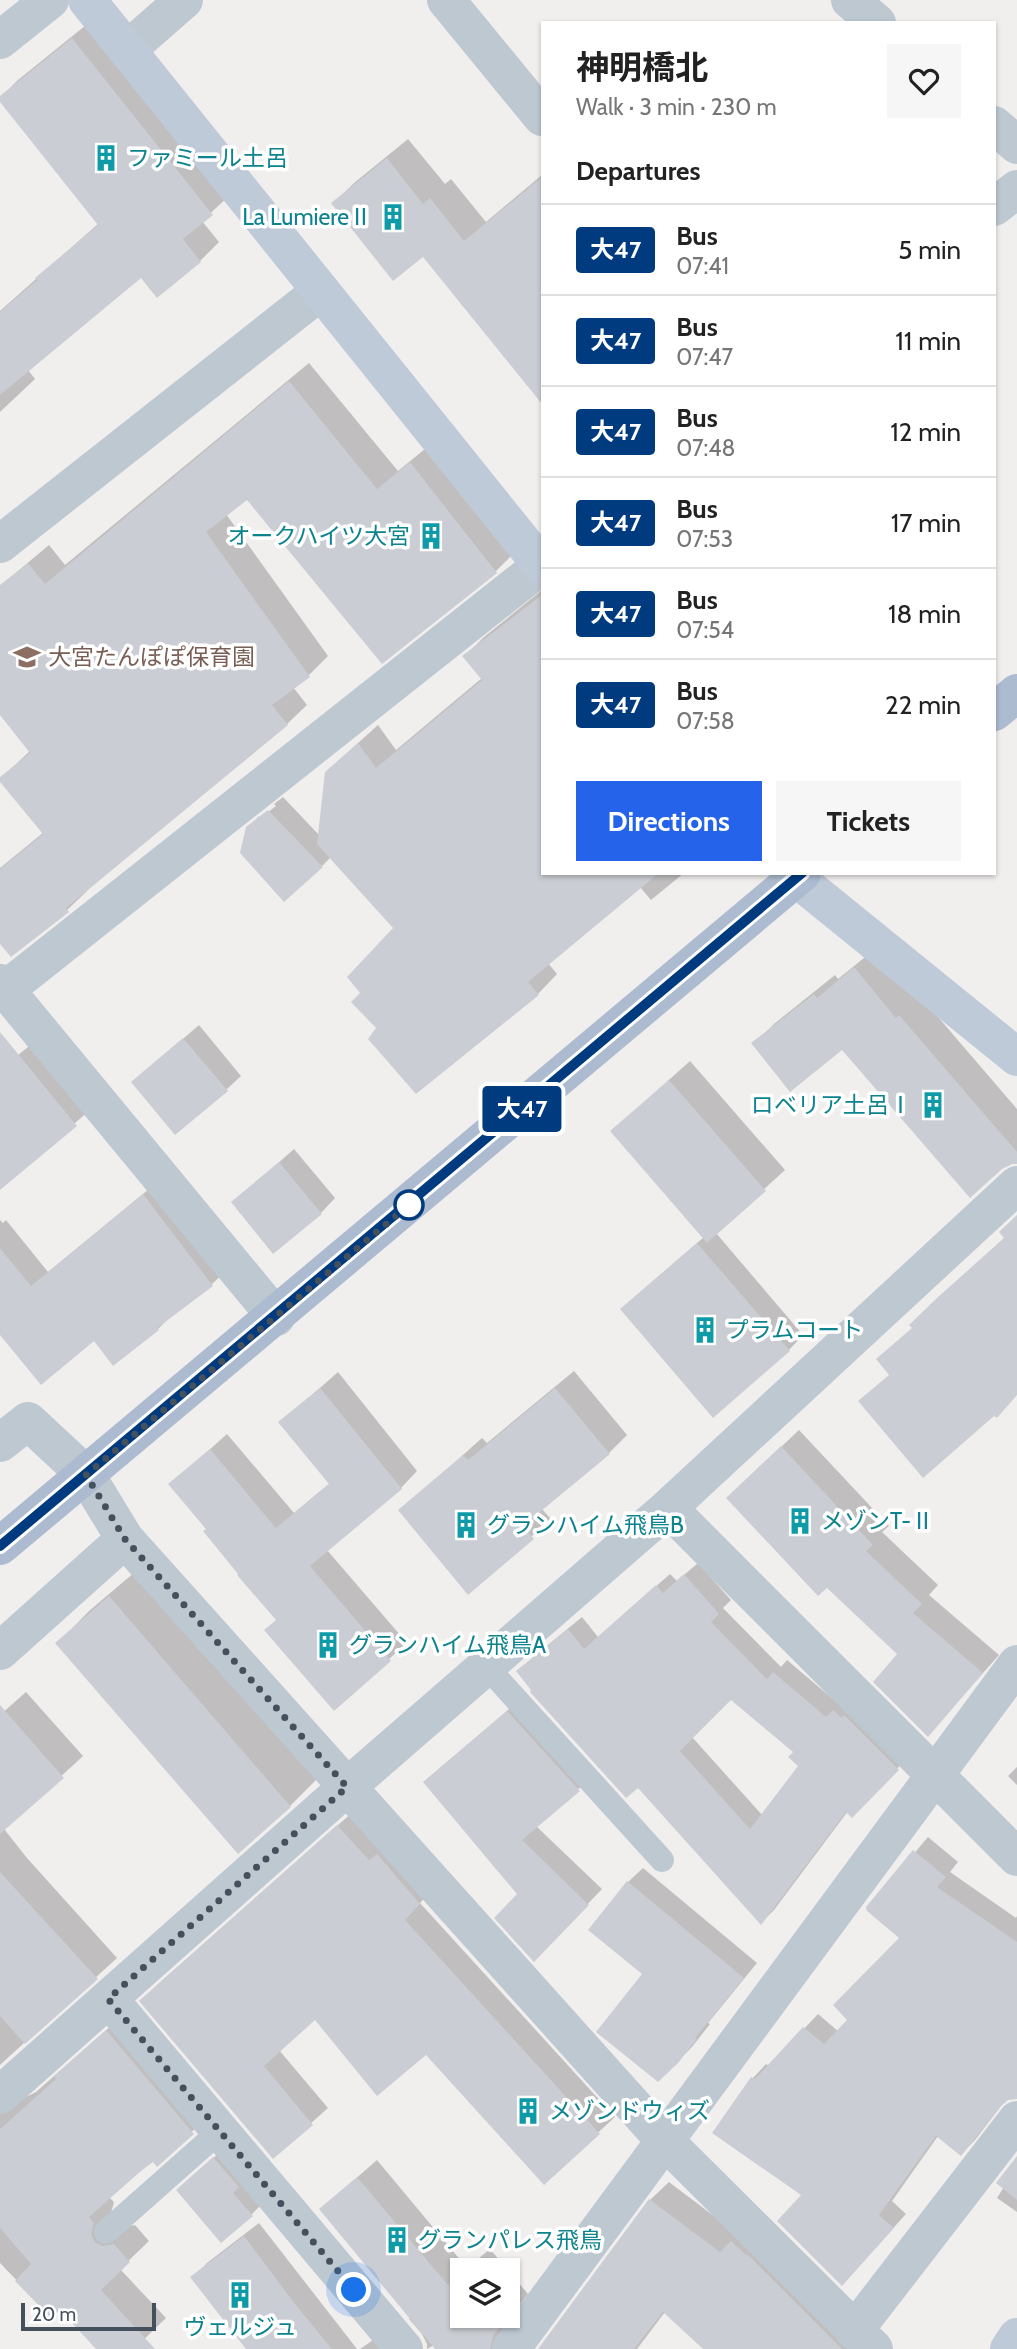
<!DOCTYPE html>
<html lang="en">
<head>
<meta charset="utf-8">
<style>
	body { margin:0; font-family:Cabin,"Noto Sans JP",sans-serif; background:#f6f6f6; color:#222; height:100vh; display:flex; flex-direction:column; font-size:26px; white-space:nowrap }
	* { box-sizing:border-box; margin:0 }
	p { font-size:23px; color:#767676 }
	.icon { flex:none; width:38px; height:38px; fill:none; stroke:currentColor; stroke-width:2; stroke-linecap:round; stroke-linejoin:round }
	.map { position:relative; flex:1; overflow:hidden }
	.side { position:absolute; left:541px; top:21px; width:455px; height:854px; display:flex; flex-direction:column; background:#fff; border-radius:0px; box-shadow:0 2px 5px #0004 }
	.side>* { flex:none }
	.badge { padding:0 14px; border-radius:5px; font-size:24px; line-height:46px }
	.controls { position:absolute; left:450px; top:2258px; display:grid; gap:14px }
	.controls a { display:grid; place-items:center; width:70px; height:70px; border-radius:0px; background:#fff; box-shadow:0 2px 5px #0004; font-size:35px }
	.scale { position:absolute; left:21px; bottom:18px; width:135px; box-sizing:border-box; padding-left:7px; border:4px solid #45505d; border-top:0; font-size:19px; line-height:24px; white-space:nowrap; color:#45505d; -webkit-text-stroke:5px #fff; paint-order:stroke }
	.you { position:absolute; width:35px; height:35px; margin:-18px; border:5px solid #fff; border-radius:50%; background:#1a73e8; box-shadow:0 0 0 10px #1a73e833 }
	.map>.badge { position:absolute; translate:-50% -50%; box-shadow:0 0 0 4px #fff }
	h2 { padding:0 35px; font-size:26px; line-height:63px }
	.round { display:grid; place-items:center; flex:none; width:74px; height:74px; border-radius:0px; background:#f6f6f6 }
	.overview { display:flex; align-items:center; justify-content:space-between; height:119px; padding:0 35px }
	h1 { font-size:33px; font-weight:700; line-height:52px }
	.button { display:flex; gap:14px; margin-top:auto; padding:14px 35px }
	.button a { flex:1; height:80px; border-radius:0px; background:#2563eb; color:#fff; font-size:28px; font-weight:700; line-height:80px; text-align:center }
	.button a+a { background:#f6f6f6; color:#222 }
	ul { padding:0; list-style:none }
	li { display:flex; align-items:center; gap:21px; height:91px; padding:0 35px; border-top:2px solid #e0e0e0 }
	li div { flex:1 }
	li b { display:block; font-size:26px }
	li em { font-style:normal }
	li .badge { min-width:77px; font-weight:700; text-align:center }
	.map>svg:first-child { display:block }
	.shadow { fill:#0003; fill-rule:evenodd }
	.building { fill:#cacdd3; fill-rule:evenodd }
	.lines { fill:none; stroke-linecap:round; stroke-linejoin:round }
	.lane { stroke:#bdc8d1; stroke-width:24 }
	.street { stroke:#bdc8d1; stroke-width:38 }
	.secondary { stroke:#bfcad9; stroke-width:38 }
	.primary { stroke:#acbbcf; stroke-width:38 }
	.line-casing { stroke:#fff; stroke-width:16 }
	.line { stroke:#003b80; stroke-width:10 }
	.walk { stroke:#45505d; stroke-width:7; stroke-dasharray:0 12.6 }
	.stop-dot { fill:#fff; stroke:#003b80; stroke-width:3.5 }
	.labels { text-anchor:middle; stroke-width:7; stroke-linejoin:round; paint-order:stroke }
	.culture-label { font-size:23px; fill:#0d838f; stroke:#fff; text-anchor:start }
	.education-label { font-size:23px; fill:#785e54; stroke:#fff; text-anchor:start }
</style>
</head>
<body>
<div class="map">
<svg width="1017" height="2349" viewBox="0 0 1017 2349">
	<rect width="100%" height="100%" fill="#f1eeee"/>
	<path class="shadow" d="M91,21L230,195L202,221L219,242L200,261L141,275L28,370L35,379L0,412V311L99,223L0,98L18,80Z
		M408,139L445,184L451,179L486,222L542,175V401L423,255L333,204L354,183Z
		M309,363L398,471L431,444L515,552L496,571L382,661L247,498L226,514L328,656L309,675L293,687L307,705L287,724L86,890L87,891L67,910L0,941V868L44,832L0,779L30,751L0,713V586L49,545L65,565Z
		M542,590V873H684L651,900L640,887L548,963L557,974L538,994L378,1028L363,993L395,928L331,857L322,866L248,828L259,816V819L276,806L274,804L283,797L319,835L347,753L378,725L396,750L482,678L465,656L484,637Z
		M875,949L920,996L1017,1109V1152L968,1194L843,1047L754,1044L774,1024L835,975L838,979Z
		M199,1025L241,1076L226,1090L133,1082Z
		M34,1042L90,1110L21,1170L0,1144V1070Z
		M690,1061L785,1170L716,1233L803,1335L789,1350L637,1295L704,1237L612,1131Z
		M294,1149L335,1198L321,1213L233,1203Z
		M160,1180L228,1269L212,1284L172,1315L158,1329L94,1338L0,1332V1220L3,1223L6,1220L48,1272Z
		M574,1371L627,1435L609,1453L541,1508L551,1519L469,1592L400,1511L482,1438L487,1443Z
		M338,1372L417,1471L401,1488L327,1550L407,1643L334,1708L278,1619L171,1484L227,1434L294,1513L330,1483L280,1423Z
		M799,1430L889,1526L882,1532L938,1585L929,1595L999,1655L928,1735L900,1654L746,1480Z
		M698,1563L731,1600L723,1608L781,1667L787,1660L840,1705L910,1755L852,1816L848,1811L774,1910L761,1923L532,1658L582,1617L598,1637L670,1574L677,1581ZM731,1698L795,1752L800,1765L763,1816L692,1737Z
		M142,1566L322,1774L290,1806L58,1643L89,1611Z
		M26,1692L83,1756L4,1829L27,1858L117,1958L0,2065V1715Z
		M522,1698L593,1776L536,1826L602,1889L548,1946L520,1894L440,1768Z
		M1017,1767V1785L1008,1776Z
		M354,1811L434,1887L420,1903L615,2117L544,2182L426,2053L315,2018L279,2050L328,2108L273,2157L157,1985Z
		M928,1837L958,1862L950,1872L1016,1918L1017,1916V2097L1007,2098L975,2140L961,2154L938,2136L892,2201L906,2214L855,2270L803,2195L714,2132L753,2078L766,2064L769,2066L818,2014L839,2032L849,2020L902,1938L868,1908Z
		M643,1868L757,1963L708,2023L710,2024L692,2047L677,2062L644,1974L628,1882Z
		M128,2011L213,2112L157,2164L154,2160L109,2197L114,2202L111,2213L123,2227L135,2225L149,2241L120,2269L166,2318L134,2349H98L60,2307L51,2316L0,2263V2082L26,2097L36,2092Z
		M235,2138L272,2194L251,2215L179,2190Z
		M1017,2159V2212L997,2198L1004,2187Z
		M377,2160L467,2268L490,2249L528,2294L511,2316L507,2326L517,2349H437L434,2345L427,2349V2344L422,2334L409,2319L411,2317L321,2209ZM462,2270H508V2315H462Z
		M669,2182L739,2235L879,2349H705L665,2312L637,2349H540L650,2200Z
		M259,2223L357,2349H248L193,2278L207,2263Z
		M386,2331L402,2349H360Z"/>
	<path class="building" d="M72,38L213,215L183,239L201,262L157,298L141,278L0,395V312L37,280L35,278L98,225L0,102V96Z
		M387,158L423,204L430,198L464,241L542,177V404L423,257L393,281L331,203Z
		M289,381L377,489L410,462L497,573L382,664L247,500L206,532L310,677L272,705L288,725L66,908L69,912L11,957L0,944V869L43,834L0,782V777L30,753L0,715V585L28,563L45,584Z
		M542,595V873H659L528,982L539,995L416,1094L368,1039L376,1028L351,1002L360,993L347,977L393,928L317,844L325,772L358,743L376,768L482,680L462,656Z
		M268,810L323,867L284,902L240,853L246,827Z
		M854,967L896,1018L899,1015L1017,1152V1164H1012L1002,1169L970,1198L842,1050L790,1092L751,1043L814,994L817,998Z
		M0,1032L77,1126L0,1190Z
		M183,1038L228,1091L175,1135L131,1082Z
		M669,1080L766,1191L707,1243L610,1131Z
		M279,1162L322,1214L273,1254L231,1202Z
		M143,1194L213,1286L157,1328L159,1330L113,1366L94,1341L41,1385L0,1335V1248L31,1286Z
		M1017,1215V1395L997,1418L994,1416L923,1478L858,1401L889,1375L876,1359L912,1328L909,1325L937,1298L1004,1238L999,1232Z
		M697,1243L790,1351L713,1418L620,1309Z
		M320,1388L402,1489L310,1566L391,1661L334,1711L264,1630L276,1620L237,1575L238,1574L203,1531L206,1529L168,1484L210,1449L276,1528L329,1484L278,1422Z
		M555,1388L610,1454L523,1526L534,1539L468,1595L398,1510L463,1455L468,1460Z
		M781,1446L873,1545L866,1551L922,1604L913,1613L983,1673L928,1737L873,1682L897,1654L827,1588L818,1596L726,1498Z
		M684,1574L719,1614L711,1622L767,1679L773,1672L826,1717L833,1710L842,1718L844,1715L899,1770L852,1818L846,1812L761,1925L638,1788L626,1798L530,1692L531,1690L516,1671L568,1629L584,1649L656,1585L663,1593ZM731,1700L793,1752L788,1757L798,1766L750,1829L680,1751Z
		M109,1596L291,1807L238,1854L55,1643Z
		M0,1705L64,1778L0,1834Z
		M507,1711L580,1791L522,1840L589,1905L534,1962L494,1918L517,1894L423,1782Z
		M337,1825L369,1860L377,1854L420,1904L405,1920L600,2134L544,2185L426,2055L377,2096L315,2020L264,2066L313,2125L273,2159L139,2001Z
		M913,1850L946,1877L937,1887L1017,1942V2099L1008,2100L1000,2107L961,2156L936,2136L879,2215L894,2228L842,2286L777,2221L801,2195L712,2133L751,2077L755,2079L803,2027L824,2044L847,2020L833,2005L899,1938L867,1911L866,1907Z
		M0,1872L98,1979L25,2044L0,2016Z
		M627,1881L744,1978L695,2038L697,2039L678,2063L658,2082L596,2032L642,1974L588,1930Z
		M106,2030L194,2134L157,2167L153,2162L142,2170L89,2217L94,2223L91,2234L95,2242L102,2246L114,2244L130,2262L101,2290L155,2349H96L60,2310L51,2318L15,2281L31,2264L0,2228V2129L56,2079L54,2076Z
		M1017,2156V2200L996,2183Z
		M213,2157L239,2187L233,2193L253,2216L221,2243L176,2190Z
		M357,2177L448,2285L462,2273V2315H508V2309L510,2313L493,2336L490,2349H435L319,2209Z
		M649,2199L720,2252L731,2241L746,2255L747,2254L842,2349H703L663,2312L634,2349H538Z
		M244,2236L295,2304L332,2349H246L190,2277Z"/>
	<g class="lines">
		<path class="lane" d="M486,1666L662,1860
			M106,2232L220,2131"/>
		<path class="street" d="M446,0L542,117
			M850,0L877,23
			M0,40L50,0
			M127,50L184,0
			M994,125L1017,145
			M994,207L1017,189
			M0,544L321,291
			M0,983L276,1317
			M0,994L542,565
			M0,1443L28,1421L86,1475L125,1539L665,2141L874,2349
			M668,1508L1017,1857
			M0,1651L125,1539
			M109,1999L404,2349
			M0,2095L347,1787L668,1508L1017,1185
			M854,2331L1017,2120
			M511,2349L1017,1664"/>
		<path class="secondary" d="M87,0L542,566
			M790,873L1017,1057
			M1009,2349L1017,2337"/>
		<path class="primary" d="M994,712L1017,693
			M0,1546L802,873"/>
	</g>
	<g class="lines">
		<defs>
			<path id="line" d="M0,1546L802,873"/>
		</defs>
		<use href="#line" class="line-casing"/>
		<use href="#line" class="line"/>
		<path class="walk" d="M354,2290L108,1999L347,1787L125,1539L86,1475L409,1205"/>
	</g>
	<defs>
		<symbol id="building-bare" viewBox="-9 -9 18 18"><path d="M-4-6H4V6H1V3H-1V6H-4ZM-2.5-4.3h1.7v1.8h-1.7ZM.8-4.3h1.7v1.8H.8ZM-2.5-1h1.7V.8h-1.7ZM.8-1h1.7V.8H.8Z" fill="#0f9aa8" stroke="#fff" stroke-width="2.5" paint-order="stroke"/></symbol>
		<symbol id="school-bare" viewBox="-9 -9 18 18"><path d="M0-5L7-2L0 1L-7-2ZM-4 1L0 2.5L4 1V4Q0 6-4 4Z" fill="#8d6e63" stroke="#fff" stroke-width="2.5" paint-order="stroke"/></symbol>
	</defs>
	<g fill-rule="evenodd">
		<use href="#building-bare" x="87" y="139" width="38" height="38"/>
		<use href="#building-bare" x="374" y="198" width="38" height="38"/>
		<use href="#building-bare" x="412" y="517" width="38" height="38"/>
		<use href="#school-bare" x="8" y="638" width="38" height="38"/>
		<use href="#building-bare" x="914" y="1086" width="38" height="38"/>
		<use href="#building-bare" x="686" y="1311" width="38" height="38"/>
		<use href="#building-bare" x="781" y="1502" width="38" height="38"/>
		<use href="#building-bare" x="447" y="1506" width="38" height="38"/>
		<use href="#building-bare" x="309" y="1626" width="38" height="38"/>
		<use href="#building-bare" x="509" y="2092" width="38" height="38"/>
		<use href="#building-bare" x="378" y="2221" width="38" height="38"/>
		<use href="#building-bare" x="221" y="2276" width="38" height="38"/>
	</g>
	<circle class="stop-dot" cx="409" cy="1205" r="14"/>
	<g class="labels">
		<g class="culture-label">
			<text x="127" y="166">ファミール土呂</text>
			<text x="372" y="225" text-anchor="end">La LumiereⅡ</text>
			<text x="410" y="544" text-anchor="end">オークハイツ大宮</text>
			<text x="912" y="1113" text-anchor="end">ロベリア土呂Ⅰ</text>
			<text x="726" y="1338">プラムコート</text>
			<text x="821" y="1529">メゾンT-Ⅱ</text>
			<text x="487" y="1533">グランハイム飛鳥B</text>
			<text x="349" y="1653">グランハイム飛鳥A</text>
			<text x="549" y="2119">メゾンドウィズ</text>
			<text x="418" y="2248">グランパレス飛鳥</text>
			<text x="240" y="2335" text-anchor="middle">ヴェルジュ</text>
		</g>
		<g class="education-label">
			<text x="48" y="665">大宮たんぽぽ保育園</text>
		</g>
	</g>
</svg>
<div class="controls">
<a><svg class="icon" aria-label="layers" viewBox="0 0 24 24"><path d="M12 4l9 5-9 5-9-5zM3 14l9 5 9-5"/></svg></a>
</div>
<div class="scale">20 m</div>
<div class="you" style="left:354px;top:2290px"></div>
<b class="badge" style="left:522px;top:1109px;background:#003b80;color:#fff">大47</b>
<section class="side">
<div class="overview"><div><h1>神明橋北</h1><p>Walk · 3 min · 230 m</p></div><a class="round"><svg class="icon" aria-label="heart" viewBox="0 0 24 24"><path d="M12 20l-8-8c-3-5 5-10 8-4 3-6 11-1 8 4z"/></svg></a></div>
<h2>Departures</h2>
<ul>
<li><span class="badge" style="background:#003b80;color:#fff">大47</span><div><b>Bus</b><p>07:41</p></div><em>5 min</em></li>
<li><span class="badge" style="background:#003b80;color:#fff">大47</span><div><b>Bus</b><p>07:47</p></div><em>11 min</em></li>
<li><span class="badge" style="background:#003b80;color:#fff">大47</span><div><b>Bus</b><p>07:48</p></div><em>12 min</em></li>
<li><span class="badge" style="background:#003b80;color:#fff">大47</span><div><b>Bus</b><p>07:53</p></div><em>17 min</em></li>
<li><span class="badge" style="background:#003b80;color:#fff">大47</span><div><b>Bus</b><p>07:54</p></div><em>18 min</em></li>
<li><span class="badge" style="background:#003b80;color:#fff">大47</span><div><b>Bus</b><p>07:58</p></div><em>22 min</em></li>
</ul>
<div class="button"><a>Directions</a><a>Tickets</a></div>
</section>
</div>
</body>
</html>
